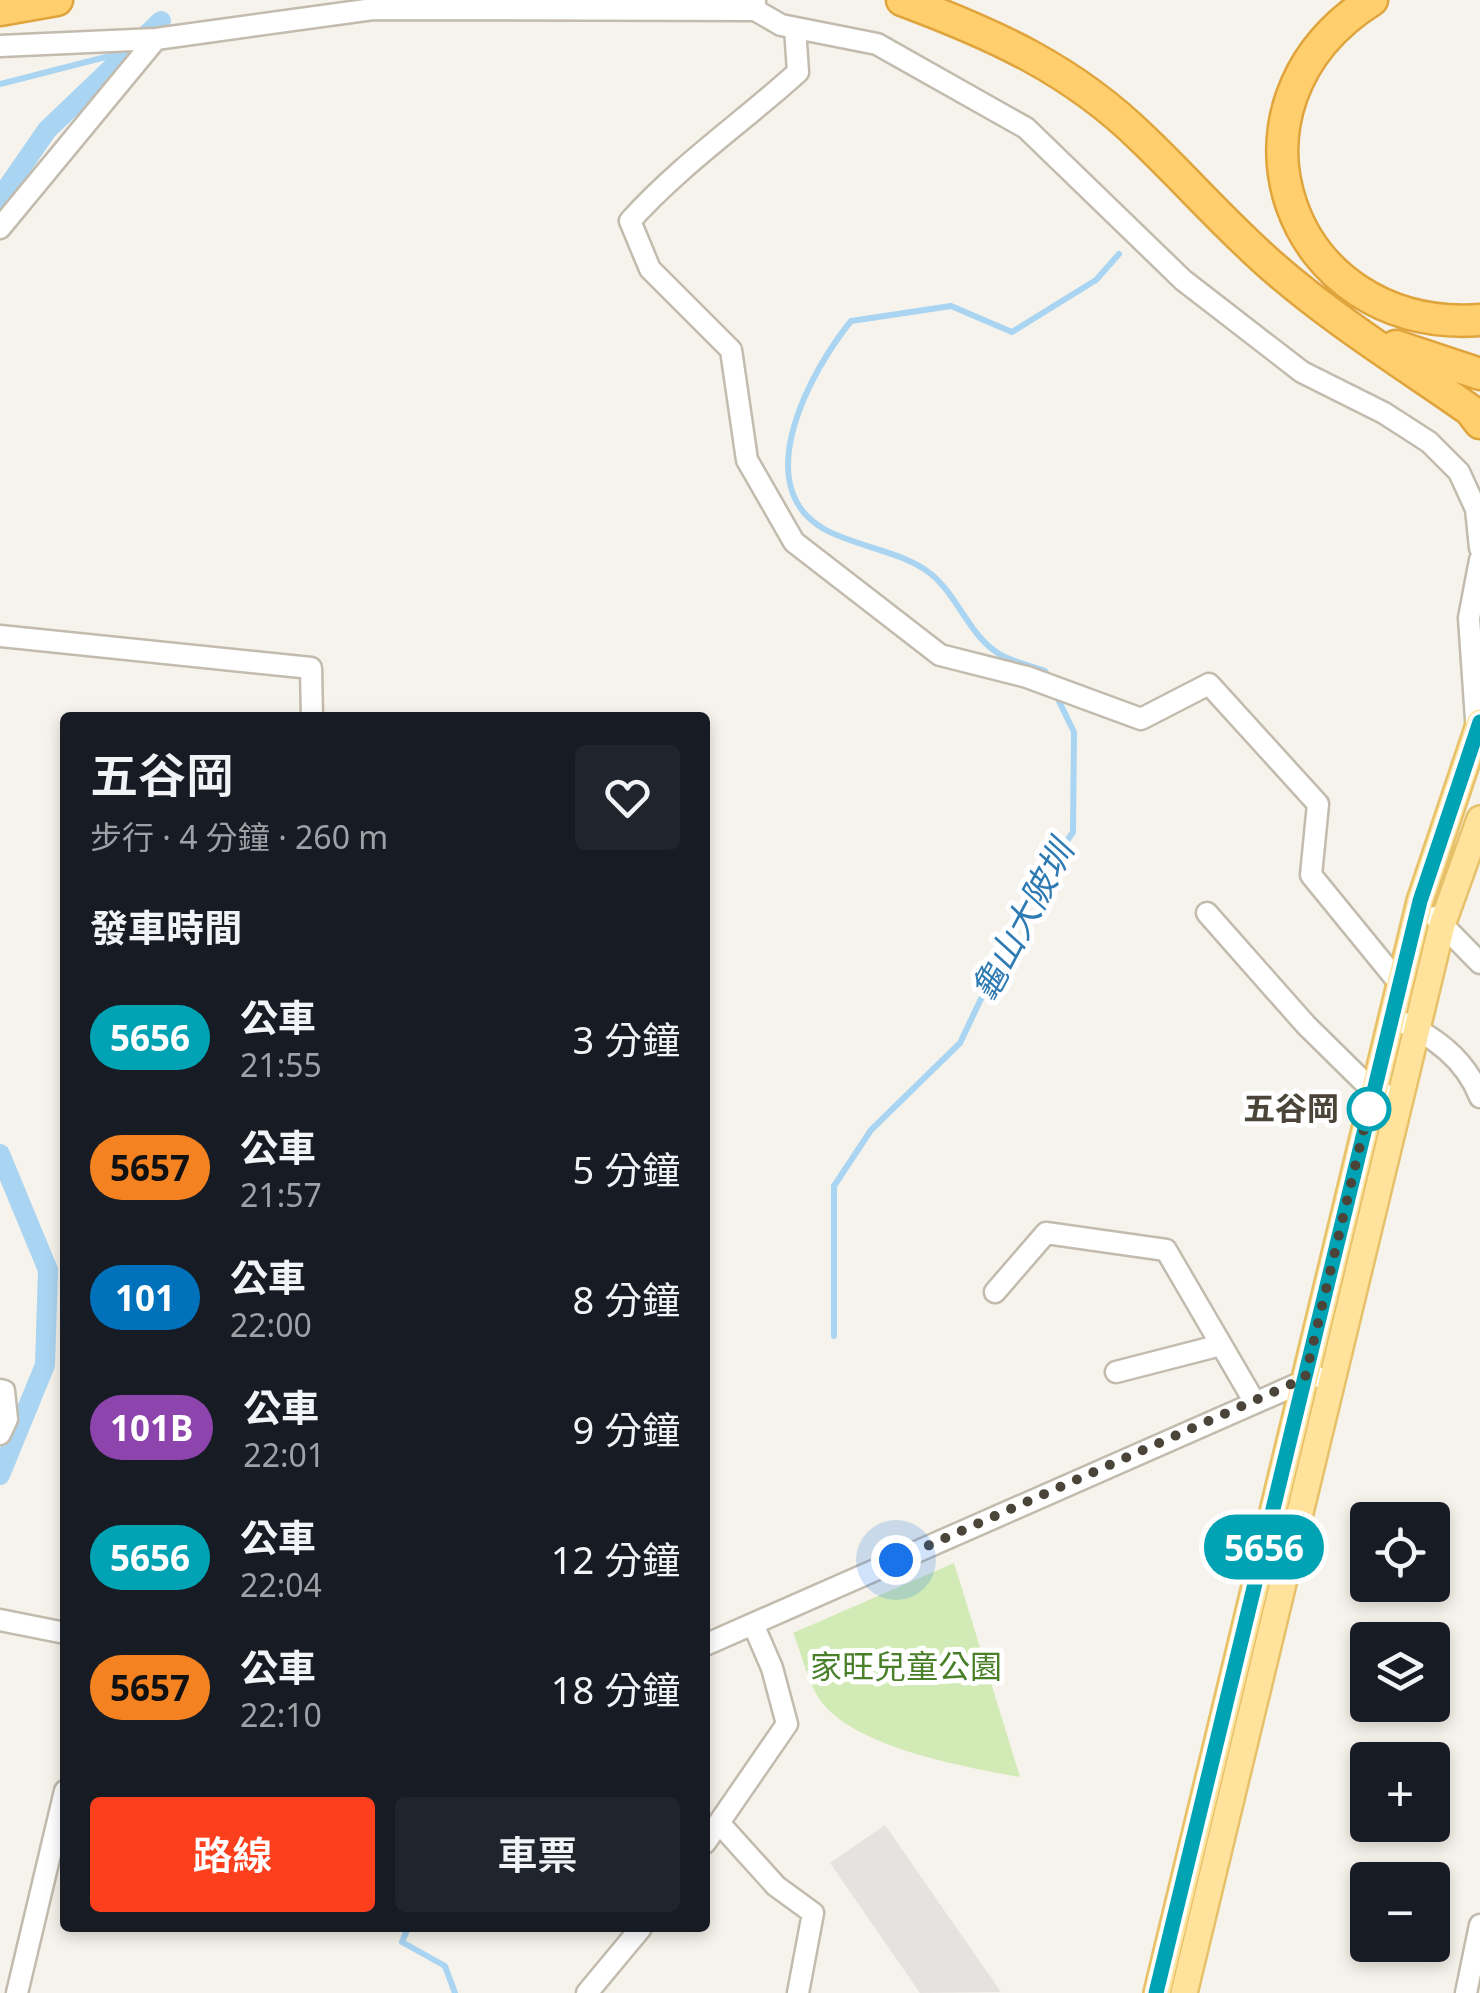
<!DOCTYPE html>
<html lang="zh-TW">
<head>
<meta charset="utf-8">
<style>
	body { margin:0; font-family:"Noto Sans","Noto Sans TC",sans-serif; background:#20242c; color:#f1f3f6; height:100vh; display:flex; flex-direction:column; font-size:38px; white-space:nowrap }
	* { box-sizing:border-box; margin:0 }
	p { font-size:32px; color:#9ea1a6 }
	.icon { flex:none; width:55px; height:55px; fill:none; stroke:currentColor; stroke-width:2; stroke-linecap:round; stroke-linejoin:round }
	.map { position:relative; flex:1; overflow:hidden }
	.sheet { position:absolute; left:60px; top:712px; width:650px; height:1220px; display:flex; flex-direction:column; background:#171b24; border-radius:10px; box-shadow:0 5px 15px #0003 }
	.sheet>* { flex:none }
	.badge { padding:0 20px; border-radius:32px; font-size:35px; line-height:65px }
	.buttons { position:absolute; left:1350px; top:1502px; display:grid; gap:20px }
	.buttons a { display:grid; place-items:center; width:100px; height:100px; border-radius:10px; background:#171b24; box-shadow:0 5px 15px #0003; font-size:50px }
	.you { position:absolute; width:50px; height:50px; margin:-25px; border:8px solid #fff; border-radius:50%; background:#1a73e8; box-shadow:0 0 0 15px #1a73e833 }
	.map>.badge { position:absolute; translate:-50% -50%; box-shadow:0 0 0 5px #fff }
	h2 { padding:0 30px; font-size:38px; line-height:90px }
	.round { display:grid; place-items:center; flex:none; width:105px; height:105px; border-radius:10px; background:#20242c }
	.summary { display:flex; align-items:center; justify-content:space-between; height:170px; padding:0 30px }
	h1 { font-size:48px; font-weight:600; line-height:75px }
	.cta { display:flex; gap:20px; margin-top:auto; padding:20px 30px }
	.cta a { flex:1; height:115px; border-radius:10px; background:#fc3f1d; color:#fff; font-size:40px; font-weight:600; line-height:115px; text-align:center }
	.cta a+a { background:#20242c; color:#f1f3f6 }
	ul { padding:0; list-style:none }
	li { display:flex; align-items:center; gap:30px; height:130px; padding:0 30px }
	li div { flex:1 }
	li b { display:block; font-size:38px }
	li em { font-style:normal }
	li .badge { min-width:110px; font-weight:700; text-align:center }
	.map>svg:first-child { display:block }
	.green { fill:#d2eab5 }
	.parking { fill:#e5e3e0 }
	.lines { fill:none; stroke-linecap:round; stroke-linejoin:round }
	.stream { stroke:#a9d4f2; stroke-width:6 }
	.canal { stroke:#a9d4f2; stroke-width:20 }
	.minor-casing { stroke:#c2bbae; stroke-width:25 }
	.major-casing { stroke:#e6c16a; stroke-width:30 }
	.highway-casing { stroke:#e0a43c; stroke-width:35 }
	.minor { stroke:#fff; stroke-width:20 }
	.major { stroke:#ffe39c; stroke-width:25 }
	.highway { stroke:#ffcf6e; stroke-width:30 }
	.line-casing { stroke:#fff; stroke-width:22 }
	.line { stroke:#00a3b4; stroke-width:15 }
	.walk { stroke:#4b4439; stroke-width:10; stroke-dasharray:0 18 }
	.stop-dot { fill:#fff; stroke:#00a3b4; stroke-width:5 }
	.labels { text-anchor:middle; stroke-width:10; stroke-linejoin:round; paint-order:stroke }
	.stop-label { font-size:32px; font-weight:bold; fill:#4b4439; stroke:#fff; text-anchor:end }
	.park-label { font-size:32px; fill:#4a7f2a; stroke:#fff }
	.water-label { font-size:35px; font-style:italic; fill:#2e7ab2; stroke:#fff }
</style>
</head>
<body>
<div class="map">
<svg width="1480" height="1993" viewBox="0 0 1480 1993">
	<rect width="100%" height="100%" fill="#f6f3ec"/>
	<path class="green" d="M954,1563L1020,1777C965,1767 862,1749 824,1705C809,1688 802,1654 793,1633Z"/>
	<path class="parking" d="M885,1825L1001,1992L920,1993L830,1863Z"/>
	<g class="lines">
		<path class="stream" d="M0,84L133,50
			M1048,678L1045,671C1030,665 1007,661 995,651C968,632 956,594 931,574C903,551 856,547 824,529C747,485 812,369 851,321L951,306L1012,332L1096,280L1119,254
			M834,1336V1186L871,1130L960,1043L1029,898L1073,832L1074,732L1055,693
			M408,1928L402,1942L445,1966L455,1993"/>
		<path class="canal" d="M0,198L47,130L161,21
			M0,1154L48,1270L45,1365L0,1475"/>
		<defs>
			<path id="minor" d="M755,0V10L781,25L877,44L1026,128L1183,280L1302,372L1384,413L1429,442L1459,472L1476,509L1480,548
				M795,28L798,72C743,122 680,165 630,221L650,269L731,350L747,460L794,542L940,655L1027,677L1141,719L1209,684L1318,804L1311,875L1400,984
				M0,46L156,39
				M0,228L156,39L373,9L755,10
				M0,636L311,668L312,718
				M1477,734L1469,618L1480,560
				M1207,913L1306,1025L1373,1091L1387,1095
				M1435,917L1480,963
				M1392,1018C1430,1033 1465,1058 1480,1097
				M995,1292L1046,1233L1166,1250L1254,1401
				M1116,1372L1221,1345
				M0,1390L4,1391L7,1419L0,1434
				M0,1620L65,1633
				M705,1645L1316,1376
				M720,1824L776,1886L813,1913L798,1993
				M705,1843L787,1724L772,1668L753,1624
				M17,1993L65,1791
				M587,1993L641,1928
				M1466,1993L1480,1925"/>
			<path id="major" d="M1157,1993L1420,901L1480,722
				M1184,1993L1442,925L1480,819"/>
			<path id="highway" d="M902,0C993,34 1072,69 1143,139C1187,181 1227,227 1273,267C1335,321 1403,363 1470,410L1480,423
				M1372,0C1206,105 1287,334 1480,320
				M0,10L57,0
				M1396,346L1480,374"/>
		</defs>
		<use href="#minor" class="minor-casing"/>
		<use href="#major" class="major-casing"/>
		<use href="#highway" class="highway-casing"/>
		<use href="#minor" class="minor"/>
		<use href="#major" class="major"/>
		<use href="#highway" class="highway"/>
	</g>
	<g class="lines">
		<defs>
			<path id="line" d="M1156,1993L1420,901L1480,722"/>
		</defs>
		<use href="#line" class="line-casing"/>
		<use href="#line" class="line"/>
		<path class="walk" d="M896,1560L1305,1378L1373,1091L1369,1109"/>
	</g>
	<circle class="stop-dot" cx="1369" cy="1109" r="20"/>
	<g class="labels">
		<g class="stop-label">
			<text x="1339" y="1120">五谷岡</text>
		</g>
		<g class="park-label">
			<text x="906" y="1678">家旺兒童公園</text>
		</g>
		<g class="water-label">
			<text transform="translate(1023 921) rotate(-62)" y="12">龜山大陂圳</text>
		</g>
	</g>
</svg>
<div class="buttons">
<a><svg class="icon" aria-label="locate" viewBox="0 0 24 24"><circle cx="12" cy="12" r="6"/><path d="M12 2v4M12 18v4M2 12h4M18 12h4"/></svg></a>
<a><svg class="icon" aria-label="layers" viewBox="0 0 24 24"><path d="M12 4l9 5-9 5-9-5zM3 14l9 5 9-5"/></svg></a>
<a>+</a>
<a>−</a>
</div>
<div class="you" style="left:896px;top:1560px"></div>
<b class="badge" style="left:1264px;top:1547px;background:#00a3b4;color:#fff">5656</b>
<section class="sheet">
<div class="summary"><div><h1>五谷岡</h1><p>步行 · 4 分鐘 · 260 m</p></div><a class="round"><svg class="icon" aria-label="heart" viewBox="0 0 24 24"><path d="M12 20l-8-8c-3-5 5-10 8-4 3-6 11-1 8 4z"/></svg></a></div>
<h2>發車時間</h2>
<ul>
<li><span class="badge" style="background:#00a3b4;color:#fff">5656</span><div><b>公車</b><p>21:55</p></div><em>3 分鐘</em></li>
<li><span class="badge" style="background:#f58220;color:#111">5657</span><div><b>公車</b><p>21:57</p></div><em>5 分鐘</em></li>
<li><span class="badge" style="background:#0072bc;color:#fff">101</span><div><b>公車</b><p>22:00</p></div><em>8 分鐘</em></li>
<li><span class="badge" style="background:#8e44ad;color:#fff">101B</span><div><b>公車</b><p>22:01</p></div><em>9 分鐘</em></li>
<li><span class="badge" style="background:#00a3b4;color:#fff">5656</span><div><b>公車</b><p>22:04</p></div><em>12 分鐘</em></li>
<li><span class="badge" style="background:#f58220;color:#111">5657</span><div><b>公車</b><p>22:10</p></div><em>18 分鐘</em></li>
</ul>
<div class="cta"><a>路線</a><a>車票</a></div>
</section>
</div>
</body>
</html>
